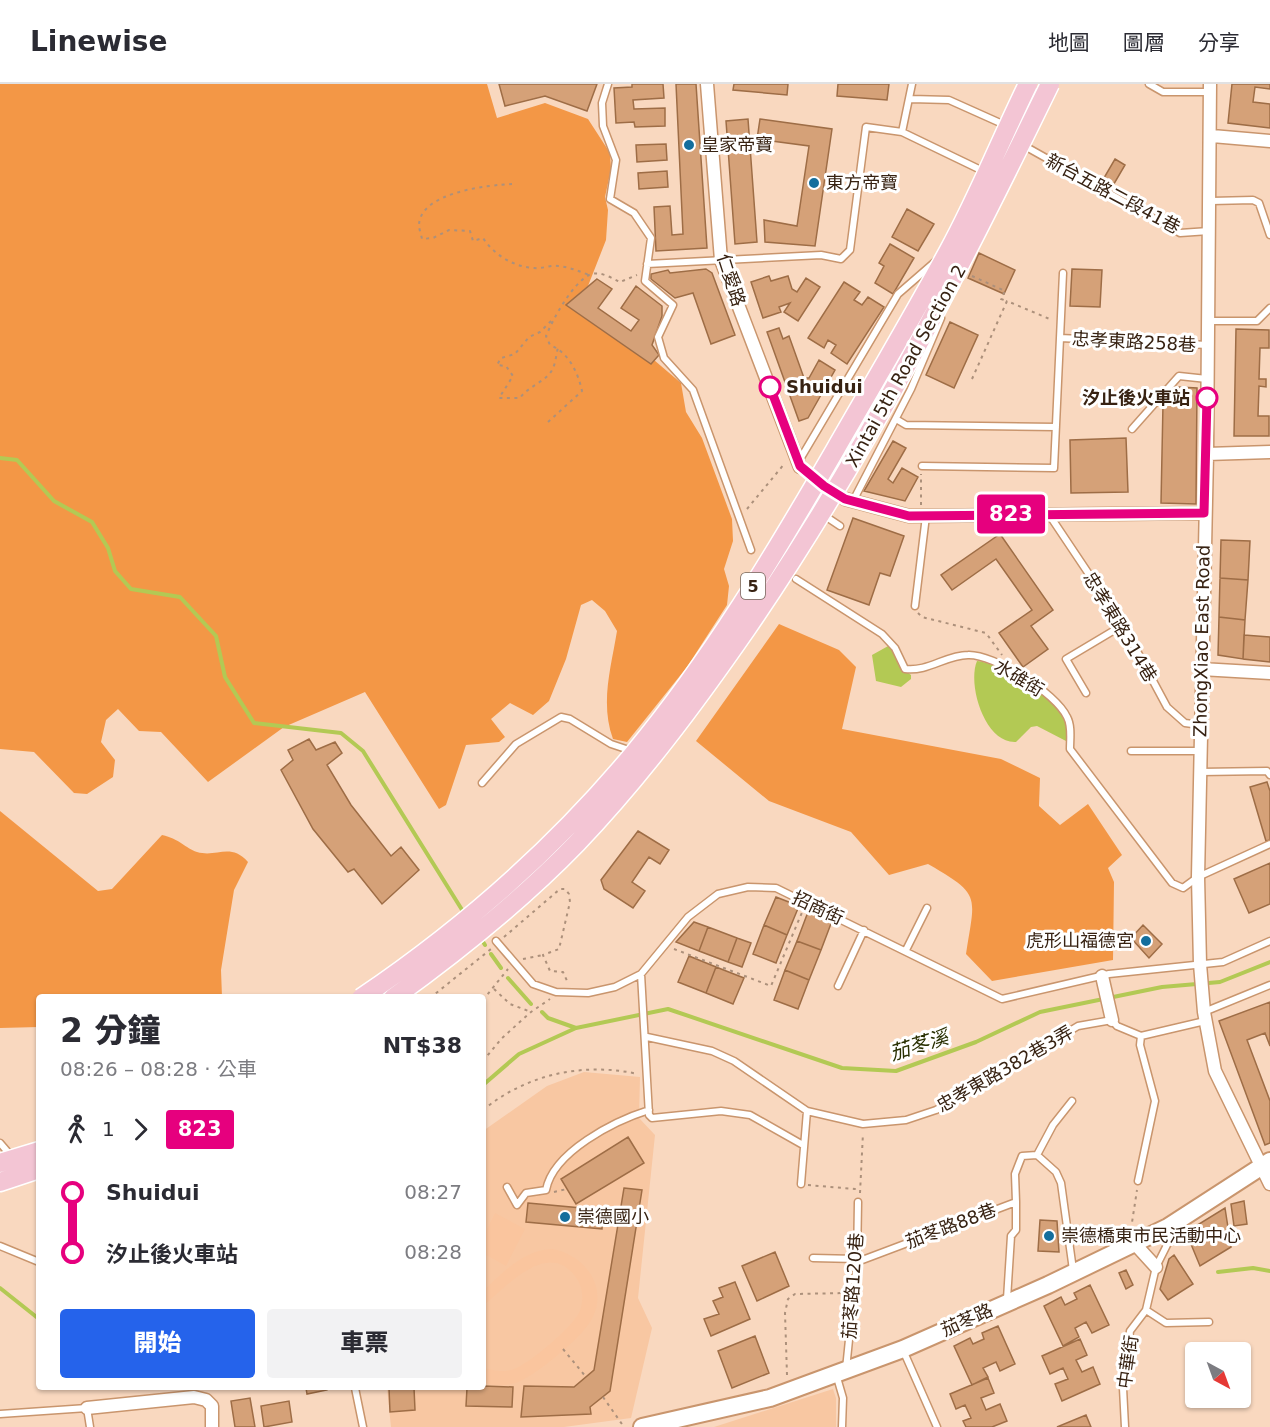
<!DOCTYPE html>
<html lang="zh-TW">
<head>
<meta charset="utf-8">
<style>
	body { margin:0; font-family:"DejaVu Sans","Noto Sans TC",sans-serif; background:#f2f2f3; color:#2b2b33; height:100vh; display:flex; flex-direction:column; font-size:22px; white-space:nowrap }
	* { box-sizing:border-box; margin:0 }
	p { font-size:20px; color:#7c7c81 }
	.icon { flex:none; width:33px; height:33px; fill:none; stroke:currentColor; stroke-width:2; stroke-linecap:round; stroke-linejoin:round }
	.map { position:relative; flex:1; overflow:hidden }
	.details { position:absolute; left:36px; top:910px; width:450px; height:396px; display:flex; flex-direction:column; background:#fff; border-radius:6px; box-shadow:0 2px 4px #0004 }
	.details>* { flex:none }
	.badge { padding:0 12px; border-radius:4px; font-size:21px; line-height:39px }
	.needle { width:39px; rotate:139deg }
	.fabs { position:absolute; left:1185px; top:1258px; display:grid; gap:12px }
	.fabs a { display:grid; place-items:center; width:66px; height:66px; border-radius:6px; background:#fff; box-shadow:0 2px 4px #0004; font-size:30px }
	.map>.badge { position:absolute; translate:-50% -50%; box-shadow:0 0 0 3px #fff }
	.legs { display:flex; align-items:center; gap:9px; height:66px; padding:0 24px; font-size:20px }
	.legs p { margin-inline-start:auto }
	.headline { display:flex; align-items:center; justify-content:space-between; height:102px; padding:0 24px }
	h1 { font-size:33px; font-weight:800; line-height:45px }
	.action { display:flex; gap:12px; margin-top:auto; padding:12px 24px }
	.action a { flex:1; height:69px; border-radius:6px; background:#2563eb; color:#fff; font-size:24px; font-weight:800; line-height:69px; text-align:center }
	.action a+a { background:#f2f2f3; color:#2b2b33 }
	ul { padding:0 24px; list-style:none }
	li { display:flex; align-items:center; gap:21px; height:60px; font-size:22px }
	li i { display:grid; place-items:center; width:9px; height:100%; margin:0 8px; background:currentColor }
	li i::after { content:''; width:15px; height:15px; margin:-8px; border:4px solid; border-radius:50%; background:#fff }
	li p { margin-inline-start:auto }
	li:first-child i { background:linear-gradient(#0000 50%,currentColor 0) }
	li:last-child i { background:linear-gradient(currentColor 50%,#0000 0) }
	header { display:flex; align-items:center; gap:36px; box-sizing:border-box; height:84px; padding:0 30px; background:#fff; border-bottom:2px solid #e1e1e2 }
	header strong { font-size:28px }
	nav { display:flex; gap:33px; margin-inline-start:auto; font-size:21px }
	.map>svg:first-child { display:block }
	.built { fill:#f8c7a2 }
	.green { fill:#fac59e }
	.forest { fill:#f39746 }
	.water { fill:#b3c954 }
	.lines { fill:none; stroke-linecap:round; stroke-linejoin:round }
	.stream { stroke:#b3c954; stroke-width:4 }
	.building { fill:#d5a178; stroke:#9e6d46; stroke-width:1.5 }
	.lane-casing { stroke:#c9956d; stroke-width:9 }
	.street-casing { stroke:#c9956d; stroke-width:15 }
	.secondary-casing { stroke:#c9956d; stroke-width:20 }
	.primary-casing { stroke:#fff; stroke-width:21 }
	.path { stroke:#ac907b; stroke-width:2; stroke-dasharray:3 4.5; stroke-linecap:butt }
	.lane { stroke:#fff; stroke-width:6 }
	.street { stroke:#fff; stroke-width:12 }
	.secondary { stroke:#fff; stroke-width:16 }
	.primary { stroke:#f3c5d4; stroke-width:18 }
	.primary-bridge-casing { stroke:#fff; stroke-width:21; stroke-linecap:butt }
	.primary-bridge { stroke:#f3c5d4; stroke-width:18 }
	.line-1-casing { stroke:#fff; stroke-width:14 }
	.line-1 { stroke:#e6007e; stroke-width:9 }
	.poi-dot { fill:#146e9d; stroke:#fff; stroke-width:2 }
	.stop-1-dot { fill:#fff; stroke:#e6007e; stroke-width:3 }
	.labels { text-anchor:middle; stroke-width:6; stroke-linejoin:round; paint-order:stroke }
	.shield { fill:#fff; stroke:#736459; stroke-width:1.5 }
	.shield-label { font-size:16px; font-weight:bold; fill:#372212 }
	.poi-label { font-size:18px; fill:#372212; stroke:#fff; text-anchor:start }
	.street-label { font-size:18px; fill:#372212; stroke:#fff }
	.stop-label { font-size:18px; font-weight:bold; fill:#372212; stroke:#fff; text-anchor:start }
	.water-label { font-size:20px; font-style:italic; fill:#282f00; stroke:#fff }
</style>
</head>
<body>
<header>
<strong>Linewise</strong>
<nav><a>地圖</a><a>圖層</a><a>分享</a></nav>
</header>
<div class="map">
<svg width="1270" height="1343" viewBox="0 0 1270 1343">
	<rect width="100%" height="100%" fill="#f9d8bf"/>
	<path class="built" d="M584,988L640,993L639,1034L655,1051L638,1214L652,1244L631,1334L564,1343H391L387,1304H483V1047L547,1002Z
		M833,1305L836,1314V1343H714Z"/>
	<path class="green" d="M495,1129L525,1145L506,1182L483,1169V1153Z
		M553,1165C587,1172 610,1206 590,1238C580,1255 533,1294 515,1299C504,1302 493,1302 483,1298V1283C493,1287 504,1289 514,1285C529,1280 574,1242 580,1227C584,1215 583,1202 575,1192C547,1155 505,1204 483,1222V1207C504,1188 523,1166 553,1165Z"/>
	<path class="forest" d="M0,0H487L497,34L545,19L588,35L610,69L611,85L605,113L608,126L606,156L588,202L566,221L651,280L654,276L681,299L686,328L702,354L732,435L733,457L724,485L729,502L727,521L687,583L627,658L613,655C600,619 611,584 617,547L605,527L592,516L581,521L566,575L549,617L533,631L510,619L491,635L505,653L499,658L466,661L446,721L439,725L365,608L284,643L208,698L161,648L139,647L118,625L106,636L101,658L115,676L113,693L87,710L74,709L34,668L0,665Z
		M779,540L839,566L856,583L842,645L1001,675L1040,694L1039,722L1060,741L1088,720L1122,771L1108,784L1114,798L1113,876L992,897L966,870C975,811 982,811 928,780L889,791L851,748L769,717L696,657Z
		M0,727L98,807L112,805L162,751C180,755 185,764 197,768C217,774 230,758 248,778L234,806L221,886L222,913L39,914V943L0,944Z"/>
	<path class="water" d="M890,561L899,582L911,591V595L901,603L876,597L872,571Z
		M977,577C1002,579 1056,614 1065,638C1067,644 1066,651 1066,657L1037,642L1031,643L1016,658C985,660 967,601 977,577Z"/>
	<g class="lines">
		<path class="stream" d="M0,374L17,376L54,417L92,438L108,464L115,487L131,505L180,513L216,552L225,593L254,639L341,649L363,667L464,829
			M480,853L485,861
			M491,870L501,884
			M508,894L531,920
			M542,928L548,934L576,944
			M483,1001L519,970L576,944L668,925L842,984L896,987L976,958L1040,928L1162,903L1220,898L1270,878
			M1218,1188L1253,1184L1270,1187
			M0,1204L39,1235"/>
	</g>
	<path class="building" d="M499,0H597L587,27L545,12L505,22Z
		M632,0H663L664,14L633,16L634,25L665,24V42L635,43L634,38L616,39L614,4L632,3Z
		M676,0H696L707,164L656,167L654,123L670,122L672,151L683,150Z
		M734,0H788L787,11L733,6Z
		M838,0H889L887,16L837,12Z
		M1232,0H1270V5L1255,3L1253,18L1270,20V44L1228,39Z
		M748,35L757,158L735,160L726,37Z
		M760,35L832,45L815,162L765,158L764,136L797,142L809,62L757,55Z
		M666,60L667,76L637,78L636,61Z
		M1115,75L1125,81L1111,105L1101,99Z
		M667,87L668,103L639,105L638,89Z
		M907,125L934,140L918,167L892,153Z
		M890,160L914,174L893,210L875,199L884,182L879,179Z
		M979,169L1015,186L1004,210L968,194Z
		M706,185L712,189L735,251L711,260L693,209L675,214L651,195V190L668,186L670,189Z
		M1072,185L1102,186L1100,223L1070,222Z
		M769,192L771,197L788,192L792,205L797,208L806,194L820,203L798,237L784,228L790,219L779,223L781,228L763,234L751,198Z
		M597,195L612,205L598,224L631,247L639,236L621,224L636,202L662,222V232L652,261L659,271L651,280L566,221Z
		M844,198L860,208L854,216L862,221L868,213L884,223L847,280L831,269L836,261L828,256L824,264L808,254Z
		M950,238L978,251L954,304L926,291Z
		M779,244L783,255L789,252L804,294H809L819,276L835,286L808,334L799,337L767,248Z
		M1236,245L1269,246V264H1260L1259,295H1266V303L1259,302L1258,332H1269V352H1234Z
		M1179,303L1197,304L1196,420L1161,419L1163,320Z
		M1126,354L1128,408L1071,409L1070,356Z
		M893,357L906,364L888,395L893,399L902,384L918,393L905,417L864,407Z
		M853,434L904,452L890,492L880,489L869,521L827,506Z
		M1000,450L1053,526L1031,542L1048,565L1023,583L999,549L1032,526L996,475L952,506L941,491Z
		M1221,456L1250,457L1248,496L1220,494Z
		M1220,494L1248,496L1245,536L1219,533Z
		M1219,533L1245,536L1243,575L1218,571Z
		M1244,551L1270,553V578L1243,575Z
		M309,655L316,666L335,658L342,669L327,681L351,721L391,772L401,763L419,786L382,820L354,785L348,788L313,745L281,686L293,676L288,666Z
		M1267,698L1270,707V756L1266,757L1250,703Z
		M638,747L669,766L660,780L649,773L632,798L645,807L633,824L604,805L601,796Z
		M1270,779V820L1249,829L1234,795Z
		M776,813L799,822L787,851L764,841Z
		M808,828L832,837L821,866L797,857Z
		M694,838L708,843L699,867L676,858Z
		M764,841L787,851L776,879L753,870Z
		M1143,841L1162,860L1149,874L1131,854Z
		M708,843L737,854L728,878L699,867Z
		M737,854L751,859L742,883L728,878Z
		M797,857L821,866L809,896L785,886Z
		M689,872L716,883L706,909L678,898Z
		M716,883L744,894L733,920L706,909Z
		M785,886L809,896L798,925L774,916Z
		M1270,918V962L1265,949L1247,956L1270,1017V1059L1265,1061L1219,937Z
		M628,1053L644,1079L576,1120L561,1095Z
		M624,1104L642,1106L610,1307L590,1323L591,1330L521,1333L524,1302L574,1303L594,1286Z
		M1244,1117L1247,1140L1234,1142L1231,1120Z
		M528,1119L603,1126L602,1145L526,1138Z
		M1225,1124L1231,1163L1200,1182L1186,1148Z
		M1040,1136L1057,1137L1059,1168L1038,1167Z
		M775,1168L789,1202L757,1217L742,1182Z
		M1174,1171L1193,1200L1168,1216L1160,1205L1169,1175Z
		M1126,1186L1133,1201L1126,1205L1119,1189Z
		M735,1198L750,1235L711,1252L704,1235L719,1230L713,1217L723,1213L719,1204Z
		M1090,1201L1109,1241L1092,1249L1086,1238L1075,1244L1079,1253L1063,1262L1044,1222L1061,1213L1065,1221L1077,1215L1074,1209Z
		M998,1242L1015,1280L1000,1287L996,1278L983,1284L988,1293L972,1301L954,1262L970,1254L973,1260L984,1255L982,1249Z
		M755,1252L769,1289L732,1304L718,1267Z
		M1080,1255L1087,1271L1076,1276L1082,1288L1093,1283L1100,1300L1062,1317L1055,1300L1068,1295L1063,1284L1050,1290L1042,1272Z
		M988,1294L994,1309L981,1314L986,1326L1000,1320L1007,1337L992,1343H966L963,1337L971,1334L965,1321L956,1325L950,1310Z
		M483,1302L513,1303L512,1323L466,1322L467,1304Z
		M306,1304H327V1306L307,1310Z
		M389,1304H414L415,1326L390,1328Z
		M250,1314L255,1343H235L231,1317Z
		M289,1317L292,1338L264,1343L261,1322Z
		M1086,1331L1091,1343H1057Z"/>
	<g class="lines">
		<defs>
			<path id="lane" d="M608,0L602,19L603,42L616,76L610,115L634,129L651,154L645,197L673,221L658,253L664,274L693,306L751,466
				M1149,0L1163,8H1210
				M911,15L949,16L1007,42
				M902,48L912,0
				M1021,60L1180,149L1209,147
				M1211,117L1253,116L1259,119L1270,151
				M647,180L821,171L841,175L850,166L866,43L902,48L985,88
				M1208,237H1257L1270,224
				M1060,254L1208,261
				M896,335L906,341L1056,343
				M1132,345L1179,292L1207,295
				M799,377L898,210L936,177
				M922,382L1054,384L1063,189
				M853,417L911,305L941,234
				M822,430L840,442
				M1050,432L1123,541L1167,623L1185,639L1200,641
				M796,495L882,550L895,564L905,585C928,588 946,571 968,571C994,570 1056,609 1067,633C1072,642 1070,655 1070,665L1172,799L1183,804L1198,793L1270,760
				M915,522L926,432
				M1086,609L1066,575L1123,541
				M1131,667H1200
				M1200,688L1267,687L1270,691
				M482,699L516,660L561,633L570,635L611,660L632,667
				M496,857L533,900L556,908L588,909L615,903L641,890L688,833L718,810L748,803L776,804L1002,915L1109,890L1223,878L1270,857
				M906,866L927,824
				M641,890L649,1031L652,1034L721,1027L750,1031L803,1061
				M838,902L864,846
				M1204,928L1270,901
				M647,953L712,967L734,977L807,1027L863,1040L906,1036L936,1026L963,1012L1078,942L1112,936L1117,942L1141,952L1205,937
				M1072,1017L1053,1041L1037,1071L1056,1088L1061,1099L1073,1186
				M0,1059L12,1073
				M1138,1097L1155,1017L1140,961L1141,952
				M801,1100L807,1027
				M507,1103L517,1121L526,1109L546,1106C553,1068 614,1037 649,1026
				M1016,1118L1015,1090L1022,1072L1037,1071
				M0,1162L39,1178
				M813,1174L857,1175
				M857,1178L1016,1118V1146L1011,1152L1007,1215
				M1146,1226L1166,1239L1209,1238
				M903,1266L937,1343
				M846,1285L857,1178L858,1118
				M836,1290L843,1314L842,1343
				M355,1304L363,1343
				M0,1330L87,1324L90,1343
				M1125,1343L1123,1304L1130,1247L1146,1226L1156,1183L1169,1157L1168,1144"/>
			<path id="street" d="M707,0L721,176L800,383
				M1210,0L1207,370L1198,793L1200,880L1204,928L1215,987L1270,1100
				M1212,52L1270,57
				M1207,370L1270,368
				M845,415L909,432L1204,429
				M1201,585L1270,589
				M1102,892L1112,936
				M1135,1160L1156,1183
				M87,1324L194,1313L206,1316L212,1322V1343"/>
			<path id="secondary" d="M642,1343L770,1314L903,1265L1048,1201L1168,1143L1270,1077"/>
			<path id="primary" d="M0,1079L39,1067
				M0,1098L39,1085"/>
		</defs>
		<use href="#lane" class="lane-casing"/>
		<use href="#street" class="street-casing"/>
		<use href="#secondary" class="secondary-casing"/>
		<use href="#primary" class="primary-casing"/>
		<path class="path" d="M512,100C489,101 420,108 419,141C419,145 421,150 422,155L433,154L449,146L470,147L473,157L483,154C494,171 514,183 534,184C542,185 550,181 558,182C569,183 579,187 589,191
			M972,192L1005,207L1001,215L1007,217
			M551,237L540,248L529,253L515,270L501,274L497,281L506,282L513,292L499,314H520C528,302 548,297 553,284C556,278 556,270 558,264
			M972,295L1007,217L1052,236
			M548,338L582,307C578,288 568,268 550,261L546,252C553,235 572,200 589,191C600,186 611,194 620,198L637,191
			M921,421V390
			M747,425L785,379
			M918,529L922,533L986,549L1002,571
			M504,853L560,805H565L569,810L570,818L559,865L543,871L550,887L563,888L568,899
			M674,865L771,902L803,826
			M523,875L543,871
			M494,905L510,920L531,928
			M430,914L491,865
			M483,916L508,885
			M483,977L502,954L531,928L550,915
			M483,1026C527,990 583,978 638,990
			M808,1101L855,1105L856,1109
			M554,1108L567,1105
			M860,1109L863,1049
			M1131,1145L1137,1106
			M563,1265L586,1293
			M787,1291L785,1229L788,1215L795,1210L845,1209
			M603,1313L624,1343"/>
		<use href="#lane" class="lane"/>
		<use href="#street" class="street"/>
		<use href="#secondary" class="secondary"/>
		<use href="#primary" class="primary"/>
		<defs>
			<path id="primary-bridge" d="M361,914C463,845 557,762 635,668C712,575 774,471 835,366C873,300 912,234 949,166C978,113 1001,55 1028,0
				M393,914C458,867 522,816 577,759C640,693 695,619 747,544C865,372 959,187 1050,0"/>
		</defs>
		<use href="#primary-bridge" class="primary-bridge-casing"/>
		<use href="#primary-bridge" class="primary-bridge"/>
	</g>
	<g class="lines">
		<defs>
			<path id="line-1" d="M770,303L800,382L824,402L845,415L909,432L1204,429L1207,314"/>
		</defs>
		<use href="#line-1" class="line-1-casing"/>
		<use href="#line-1" class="line-1"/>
	</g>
	<g class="poi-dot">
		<circle cx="689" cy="61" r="6"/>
		<circle cx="814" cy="99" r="6"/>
		<circle cx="1146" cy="857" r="6"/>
		<circle cx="565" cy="1133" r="6"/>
		<circle cx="1049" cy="1152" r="6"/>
	</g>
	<g class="stop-1-dot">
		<circle cx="770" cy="303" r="10"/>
		<circle cx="1207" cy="314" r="10"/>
	</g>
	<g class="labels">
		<rect class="shield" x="741" y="489" width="24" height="26" rx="4.5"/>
		<g class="shield-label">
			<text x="753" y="508">5</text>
		</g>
		<g class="poi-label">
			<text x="701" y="67">皇家帝寶</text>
			<text x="826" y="105">東方帝寶</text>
			<text x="1134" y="863" text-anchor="end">虎形山福德宮</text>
			<text x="577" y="1139">崇德國小</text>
			<text x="1061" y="1158">崇德橋東市民活動中心</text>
		</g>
		<g class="street-label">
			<text transform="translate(1113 110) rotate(28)" y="6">新台五路二段41巷</text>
			<text transform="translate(731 196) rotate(72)" y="6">仁愛路</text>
			<text transform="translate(1134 258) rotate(3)" y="6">忠孝東路258巷</text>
			<text transform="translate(906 282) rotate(-61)" y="6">Xintai 5th Road Section 2</text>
			<text transform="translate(1120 543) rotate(59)" y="6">忠孝東路314巷</text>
			<text transform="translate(1202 557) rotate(-89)" y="6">ZhongXiao East Road</text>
			<text transform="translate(1019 594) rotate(31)" y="6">水碓街</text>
			<text transform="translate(818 824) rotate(25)" y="6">招商街</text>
			<text transform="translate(1005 985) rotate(-30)" y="6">忠孝東路382巷3弄</text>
			<text transform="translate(951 1142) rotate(-21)" y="6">茄苳路88巷</text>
			<text transform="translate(853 1202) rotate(-86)" y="6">茄苳路120巷</text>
			<text transform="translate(967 1236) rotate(-24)" y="6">茄苳路</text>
			<text transform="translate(1128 1278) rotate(-82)" y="6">中華街</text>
		</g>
		<g class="stop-label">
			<text x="786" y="309">Shuidui</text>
			<text x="1190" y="320" text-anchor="end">汐止後火車站</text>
		</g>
		<g class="water-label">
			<text transform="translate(919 961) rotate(-17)" y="7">茄苳溪</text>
		</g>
	</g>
</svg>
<div class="fabs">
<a><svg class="needle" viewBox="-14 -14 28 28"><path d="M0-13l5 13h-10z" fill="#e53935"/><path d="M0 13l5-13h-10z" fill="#7c7c81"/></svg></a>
</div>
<b class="badge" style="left:1011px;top:430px;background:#e6007e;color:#fff">823</b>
<section class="details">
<div class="headline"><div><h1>2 分鐘</h1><p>08:26 – 08:28 · 公車</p></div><b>NT$38</b></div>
<div class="legs"><svg class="icon" aria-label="walk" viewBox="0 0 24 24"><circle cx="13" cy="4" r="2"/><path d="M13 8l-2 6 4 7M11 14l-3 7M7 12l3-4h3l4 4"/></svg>1<svg class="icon" aria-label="forward" viewBox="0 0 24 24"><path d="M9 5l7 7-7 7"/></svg><b class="badge" style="background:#e6007e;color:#fff">823</b></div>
<ul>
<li><i style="color:#e6007e"></i><b>Shuidui</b><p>08:27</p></li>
<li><i style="color:#e6007e"></i><b>汐止後火車站</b><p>08:28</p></li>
</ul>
<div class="action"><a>開始</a><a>車票</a></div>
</section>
</div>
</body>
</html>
